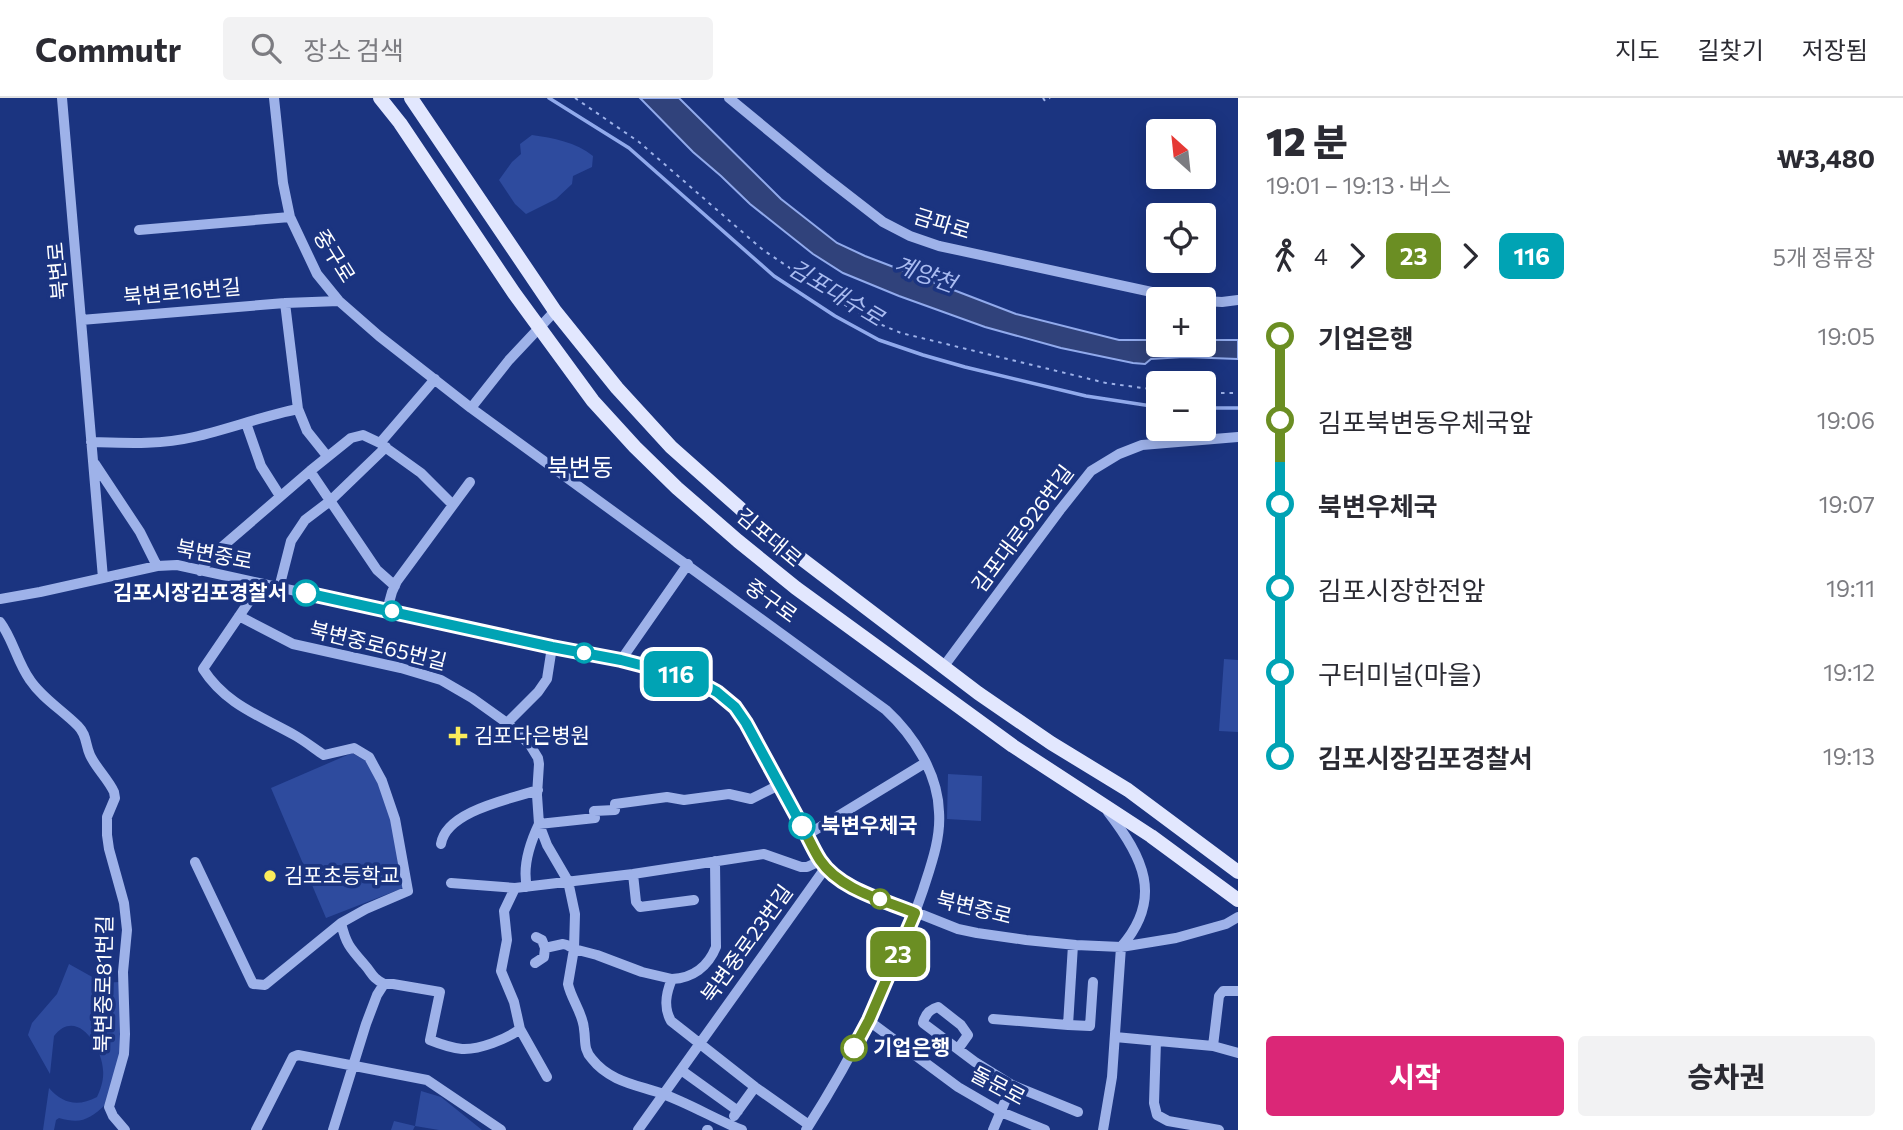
<!DOCTYPE html>
<html lang="ko">
<head>
<meta charset="utf-8">
<style>
	body { margin:0; font-family:Commissioner,"Noto Sans KR",sans-serif; background:#f2f2f3; color:#2b2b33; height:100vh; display:flex; flex-direction:column; font-size:26px; white-space:nowrap }
	* { box-sizing:border-box; margin:0 }
	p { font-size:23px; color:#7c7c81 }
	.icon { flex:none; width:38px; height:38px; fill:none; stroke:currentColor; stroke-width:2; stroke-linecap:round; stroke-linejoin:round }
	.map { position:relative; flex:1; overflow:hidden }
	.side { display:flex; flex-direction:column; background:#fff; width:665px }
	.side>* { flex:none }
	.badge { padding:0 14px; border-radius:10px; font-size:24px; line-height:46px }
	.needle { width:46px; rotate:333deg }
	.buttons { position:absolute; left:1146px; top:21px; display:grid; gap:14px }
	.buttons a { display:grid; place-items:center; width:70px; height:70px; border-radius:7px; background:#fff; box-shadow:0 4px 18px #0003; font-size:35px }
	.map>.badge { position:absolute; translate:-50% -50%; box-shadow:0 0 0 4px #fff }
	.legs { display:flex; align-items:center; gap:10px; height:77px; padding:0 28px; font-size:23px }
	.legs p { margin-inline-start:auto }
	.summary { display:flex; align-items:center; justify-content:space-between; height:119px; padding:0 28px }
	h1 { font-size:38px; font-weight:800; line-height:52px }
	.primary-button { display:flex; gap:14px; margin-top:auto; padding:14px 28px }
	.primary-button a { flex:1; height:80px; border-radius:7px; background:#db2777; color:#fff; font-size:28px; font-weight:800; line-height:80px; text-align:center }
	.primary-button a+a { background:#f2f2f3; color:#2b2b33 }
	ul { padding:0 28px; list-style:none }
	li { display:flex; align-items:center; gap:24px; height:84px; font-size:26px }
	li i { display:grid; place-items:center; width:10px; height:100%; margin:0 9px; background:currentColor }
	li i::after { content:''; width:18px; height:18px; margin:-9px; border:5px solid; border-radius:50%; background:#fff }
	li p { margin-inline-start:auto }
	li:first-child i { background:linear-gradient(#0000 50%,currentColor 0) }
	li:last-child i { background:linear-gradient(currentColor 50%,#0000 0) }
	header { display:flex; align-items:center; gap:42px; box-sizing:border-box; height:98px; padding:0 35px; background:#fff; border-bottom:2px solid #e1e1e2 }
	header strong { font-size:33px }
	nav { display:flex; gap:38px; margin-inline-start:auto; font-size:24px }
	.search { width:490px; height:63px; background:#f2f2f3; display:flex; align-items:center; gap:18px; box-sizing:border-box; padding:0 24px; border-radius:7px; color:#7c7c81; font-size:26px }
	main { display:flex; flex:1; min-height:0 }
	.map>svg:first-child { display:block }
	.green { fill:#2e4b9e }
	.water { fill:#30427b; stroke:#91aaec; stroke-width:2 }
	.lines { fill:none; stroke-linecap:round; stroke-linejoin:round }
	.stream { stroke:#91aaec; stroke-width:3.5 }
	.path { stroke:#9eb2e9; stroke-width:2; stroke-dasharray:3.5 5; stroke-linecap:butt }
	.minor { stroke:#9eb2e9; stroke-width:10 }
	.major { stroke:#e2e7fe; stroke-width:14 }
	.line-1-casing { stroke:#fff; stroke-width:16 }
	.line-2-casing { stroke:#fff; stroke-width:16 }
	.line-1 { stroke:#6b8e23; stroke-width:10 }
	.line-2 { stroke:#00a3b4; stroke-width:10 }
	.stop-2-dot { fill:#fff; stroke:#00a3b4; stroke-width:3.5 }
	.poi-dot { fill:#fbec5b; stroke:#1b3480; stroke-width:2.5 }
	.stop-1-dot { fill:#fff; stroke:#6b8e23; stroke-width:3.5 }
	.labels { text-anchor:middle; stroke-width:7; stroke-linejoin:round; paint-order:stroke }
	.street-label { font-size:21px; fill:#fff; stroke:#1b3480 }
	.stop-label { font-size:21px; font-weight:bold; fill:#fff; stroke:#1b3480; text-anchor:start }
	.poi-label { font-size:21px; fill:#fff; stroke:#1b3480; text-anchor:start }
	.water-label { font-size:23px; font-style:italic; fill:#aabcf1; stroke:#1b3480 }
	.quarter-label { font-size:24px; fill:#fff; stroke:#1b3480 }
</style>
</head>
<body>
<header>
<strong>Commutr</strong>
<div class="search"><svg class="icon" aria-label="search" viewBox="0 0 24 24"><circle cx="10" cy="10" r="6"/><path d="M15 15l6 6"/></svg>장소 검색</div>
<nav><a>지도</a><a>길찾기</a><a>저장됨</a></nav>
</header>
<main>
<div class="map">
<svg width="1238" height="1032" viewBox="0 0 1238 1032">
	<rect width="100%" height="100%" fill="#1b3480"/>
	<path class="green" d="M532,37C553,40 576,44 593,58L592,69L573,78L572,86L556,101L526,116L515,106L499,82L512,64L521,56L520,46Z
		M1224,561L1238,562V634L1219,633Z
		M352,655L370,665L391,719L403,790L326,820L271,690Z
		M948,676L982,678L981,723L947,721Z
		M69,866L103,885L119,884L121,950L106,1006C89,1022 81,1026 59,1020L56,1022L54,1032H43L49,990C63,1006 78,1009 97,999C101,991 104,981 103,972C102,949 77,909 54,938L50,976L28,937L32,925L57,896Z
		M421,993L441,999L482,1032H439L415,1028L413,1032H391L394,1023L415,1028Z"/>
	<path class="water" d="M640,0H679L781,101L837,145L865,158L1016,216L1119,242H1158V247H1204V242H1238V261L1184,259L1151,261L1145,266L1133,265L1061,250L985,229L899,198L843,175L813,156L750,106L721,78L693,54Z"/>
	<g class="lines">
		<path class="stream" d="M549,0L629,50L774,178L835,218L879,242L923,257L965,269L1086,298L1158,309
			M1204,310H1238"/>
		<path class="path" d="M575,0L639,44L763,152L863,219L901,235L1106,285L1158,292
			M1043,0L1045,3L1050,0
			M1204,295H1238"/>
		<path class="minor" d="M62,0L103,480
			M274,0L283,85L290,119L317,176L339,203L379,238L471,310L886,612C913,637 938,675 939,714C941,740 931,767 923,792C895,876 854,957 806,1032
			M729,0L825,79L883,124L910,138L939,148L1184,201
			M139,132L290,119
			M1204,203L1222,204L1238,202
			M285,205L298,311L307,333L327,358
			M81,222L285,205L339,203
			M471,310L509,262L555,213
			M246,325L261,368L280,398
			M91,344C125,345 160,347 194,339C229,331 263,318 298,311
			M382,347L421,375L453,407
			M95,366L140,434L157,468
			M310,373L377,472L395,488
			M200,473L216,454L310,373L351,340L363,337L380,345L435,281
			M261,486L203,571C226,607 261,618 296,638C306,644 315,651 324,657L354,650L369,659L382,683L395,721L408,793L366,811L341,825C346,846 350,850 364,866C373,876 371,879 384,886
			M279,490L291,443L305,422L330,403L386,349
			M0,501L40,494L157,468L177,467L552,549L621,562L695,582L728,602L746,625L820,763L826,769L850,788L958,831L977,835L1026,842L1076,847L1121,849L1176,840L1226,826L1238,819
			M387,512L392,494L397,483L470,384
			M239,518L293,546L401,570L441,582L472,600L507,625L530,647L538,660L539,666L537,697L539,726L547,747L568,783L575,816L574,851L568,886C571,901 583,915 584,931C586,943 583,951 592,961C610,984 638,987 663,996C690,1006 715,1021 742,1032
			M0,524C13,541 17,564 30,582C42,600 62,612 78,628C87,637 85,646 90,657C96,670 108,681 114,694L115,700L107,719V737L109,751L124,805L127,832L123,874L125,936L124,956L109,1009L113,1018L125,1032
			M621,562L688,466
			M944,568L1060,412L1091,373L1119,356L1142,347L1238,339
			M507,625L538,594L547,581L552,549
			M807,737L925,665
			M441,746C446,713 510,701 538,692
			M195,764L253,886L265,887L341,825
			M633,776L636,804L640,809L694,802
			M451,785L515,790
			M527,789C522,768 530,745 539,726L595,720L594,713L615,712V706L667,699L684,702L729,696L751,701L779,687
			M536,839L542,842L545,850
			M535,865L544,859L545,850L563,846L567,847L574,851L597,857L642,874L672,881C666,895 663,909 671,923L755,989L809,1027
			M672,881C692,880 708,869 716,849L715,763
			M993,921L1068,927L1073,847
			M869,923L958,989L1001,1014L1045,1032
			M1068,927L1090,928L1093,884
			M520,931L547,979
			M1115,939L1213,948L1238,955
			M1156,943L1154,1005L1157,1017L1168,1023L1219,1032
			M1213,948L1219,898L1223,893H1238
			M958,951L968,937L961,927L938,909C930,911 925,916 923,925L975,964L1012,987L993,1032
			M681,972L738,1013
			M1012,987L1078,1014
			M734,1018L755,989
			M256,1032L293,959L298,957L427,982L501,1032
			M333,1032L366,926L377,897L384,886H393L440,894L430,942C440,946 451,950 462,951C479,952 507,941 520,931L514,904L501,873L507,842L504,813L515,790L633,776L764,756L801,769H807L820,763
			M638,1032L826,769
			M707,1032H708
			M1103,1032L1112,979L1121,849C1164,800 1143,759 1108,714"/>
		<path class="major" d="M380,0L400,25L514,195L593,303L635,349L677,390L738,443L796,490L1013,648L1151,738L1238,802
			M411,0L555,213L617,290L671,349L769,436L978,595L1051,645L1128,692L1238,774"/>
	</g>
	<g class="lines">
		<defs>
			<path id="line-1" d="M802,728C808,739 813,751 820,762C840,792 884,802 915,815L869,922L854,950"/>
			<path id="line-2" d="M306,495L552,549L621,562L679,577L695,582L717,594L735,609L746,625L802,728"/>
		</defs>
		<use href="#line-1" class="line-1-casing"/>
		<use href="#line-2" class="line-2-casing"/>
		<use href="#line-1" class="line-1"/>
		<use href="#line-2" class="line-2"/>
	</g>
	<g class="stop-2-dot">
		<circle cx="306" cy="495" r="12"/>
		<circle cx="392" cy="513" r="9"/>
		<circle cx="584" cy="555" r="9"/>
		<circle cx="802" cy="728" r="12"/>
	</g>
	<g class="poi-dot">
		<path d="M454.5 627.5h7v7h7v7h-7v7h-7v-7h-7v-7h7z"/>
		<circle cx="270" cy="778" r="7"/>
	</g>
	<g class="stop-1-dot">
		<circle cx="880" cy="801" r="9"/>
		<circle cx="854" cy="950" r="12"/>
	</g>
	<g class="labels">
		<g class="street-label">
			<text transform="translate(942 126) rotate(17)" y="7">금파로</text>
			<text transform="translate(334 158) rotate(58)" y="7">중구로</text>
			<text transform="translate(58 173) rotate(-95)" y="7">북변로</text>
			<text transform="translate(182 194) rotate(-5)" y="7">북변로16번길</text>
			<text transform="translate(1023 431) rotate(-53)" y="7">김포대로926번길</text>
			<text transform="translate(769 440) rotate(40)" y="7">김포대로</text>
			<text transform="translate(214 457) rotate(11)" y="7">북변중로</text>
			<text transform="translate(771 503) rotate(36)" y="7">중구로</text>
			<text transform="translate(378 548) rotate(14)" y="7">북변중로65번길</text>
			<text transform="translate(974 810) rotate(14)" y="7">북변중로</text>
			<text transform="translate(747 846) rotate(-54)" y="7">북변중로23번길</text>
			<text transform="translate(104 886) rotate(-89)" y="7">북변중로81번길</text>
			<text transform="translate(998 988) rotate(28)" y="7">돌문로</text>
		</g>
		<g class="stop-label">
			<text x="287" y="502" text-anchor="end">김포시장김포경찰서</text>
			<text x="821" y="735">북변우체국</text>
			<text x="873" y="957">기업은행</text>
		</g>
		<g class="poi-label">
			<text x="474" y="645">김포다은병원</text>
			<text x="284" y="785">김포초등학교</text>
		</g>
		<g class="water-label">
			<text transform="translate(925 176) rotate(20)" y="8">계양천</text>
			<text transform="translate(836 195) rotate(31)" y="8">김포대수로</text>
		</g>
		<g class="quarter-label">
			<text x="580" y="378">북변동</text>
		</g>
	</g>
</svg>
<div class="buttons">
<a><svg class="needle" viewBox="-14 -14 28 28"><path d="M0-13l5 13h-10z" fill="#e53935"/><path d="M0 13l5-13h-10z" fill="#7c7c81"/></svg></a>
<a><svg class="icon" aria-label="locate" viewBox="0 0 24 24"><circle cx="12" cy="12" r="6"/><path d="M12 2v4M12 18v4M2 12h4M18 12h4"/></svg></a>
<a>+</a>
<a>−</a>
</div>
<b class="badge" style="left:898px;top:856px;background:#6b8e23;color:#fff">23</b>
<b class="badge" style="left:676px;top:576px;background:#00a3b4;color:#fff">116</b>
</div>
<section class="side">
<div class="summary"><div><h1>12 분</h1><p>19:01 – 19:13 · 버스</p></div><b>₩3,480</b></div>
<div class="legs"><svg class="icon" aria-label="walk" viewBox="0 0 24 24"><circle cx="13" cy="4" r="2"/><path d="M13 8l-2 6 4 7M11 14l-3 7M7 12l3-4h3l4 4"/></svg>4<svg class="icon" aria-label="forward" viewBox="0 0 24 24"><path d="M9 5l7 7-7 7"/></svg><b class="badge" style="background:#6b8e23;color:#fff">23</b><svg class="icon" aria-label="forward" viewBox="0 0 24 24"><path d="M9 5l7 7-7 7"/></svg><b class="badge" style="background:#00a3b4;color:#fff">116</b><p>5개 정류장</p></div>
<ul>
<li><i style="color:#6b8e23"></i><b>기업은행</b><p>19:05</p></li>
<li><i style="color:#6b8e23"></i><span>김포북변동우체국앞</span><p>19:06</p></li>
<li><i style="color:#00a3b4"></i><b>북변우체국</b><p>19:07</p></li>
<li><i style="color:#00a3b4"></i><span>김포시장한전앞</span><p>19:11</p></li>
<li><i style="color:#00a3b4"></i><span>구터미널(마을)</span><p>19:12</p></li>
<li><i style="color:#00a3b4"></i><b>김포시장김포경찰서</b><p>19:13</p></li>
</ul>
<div class="primary-button"><a>시작</a><a>승차권</a></div>
</section>
</main>
</body>
</html>
